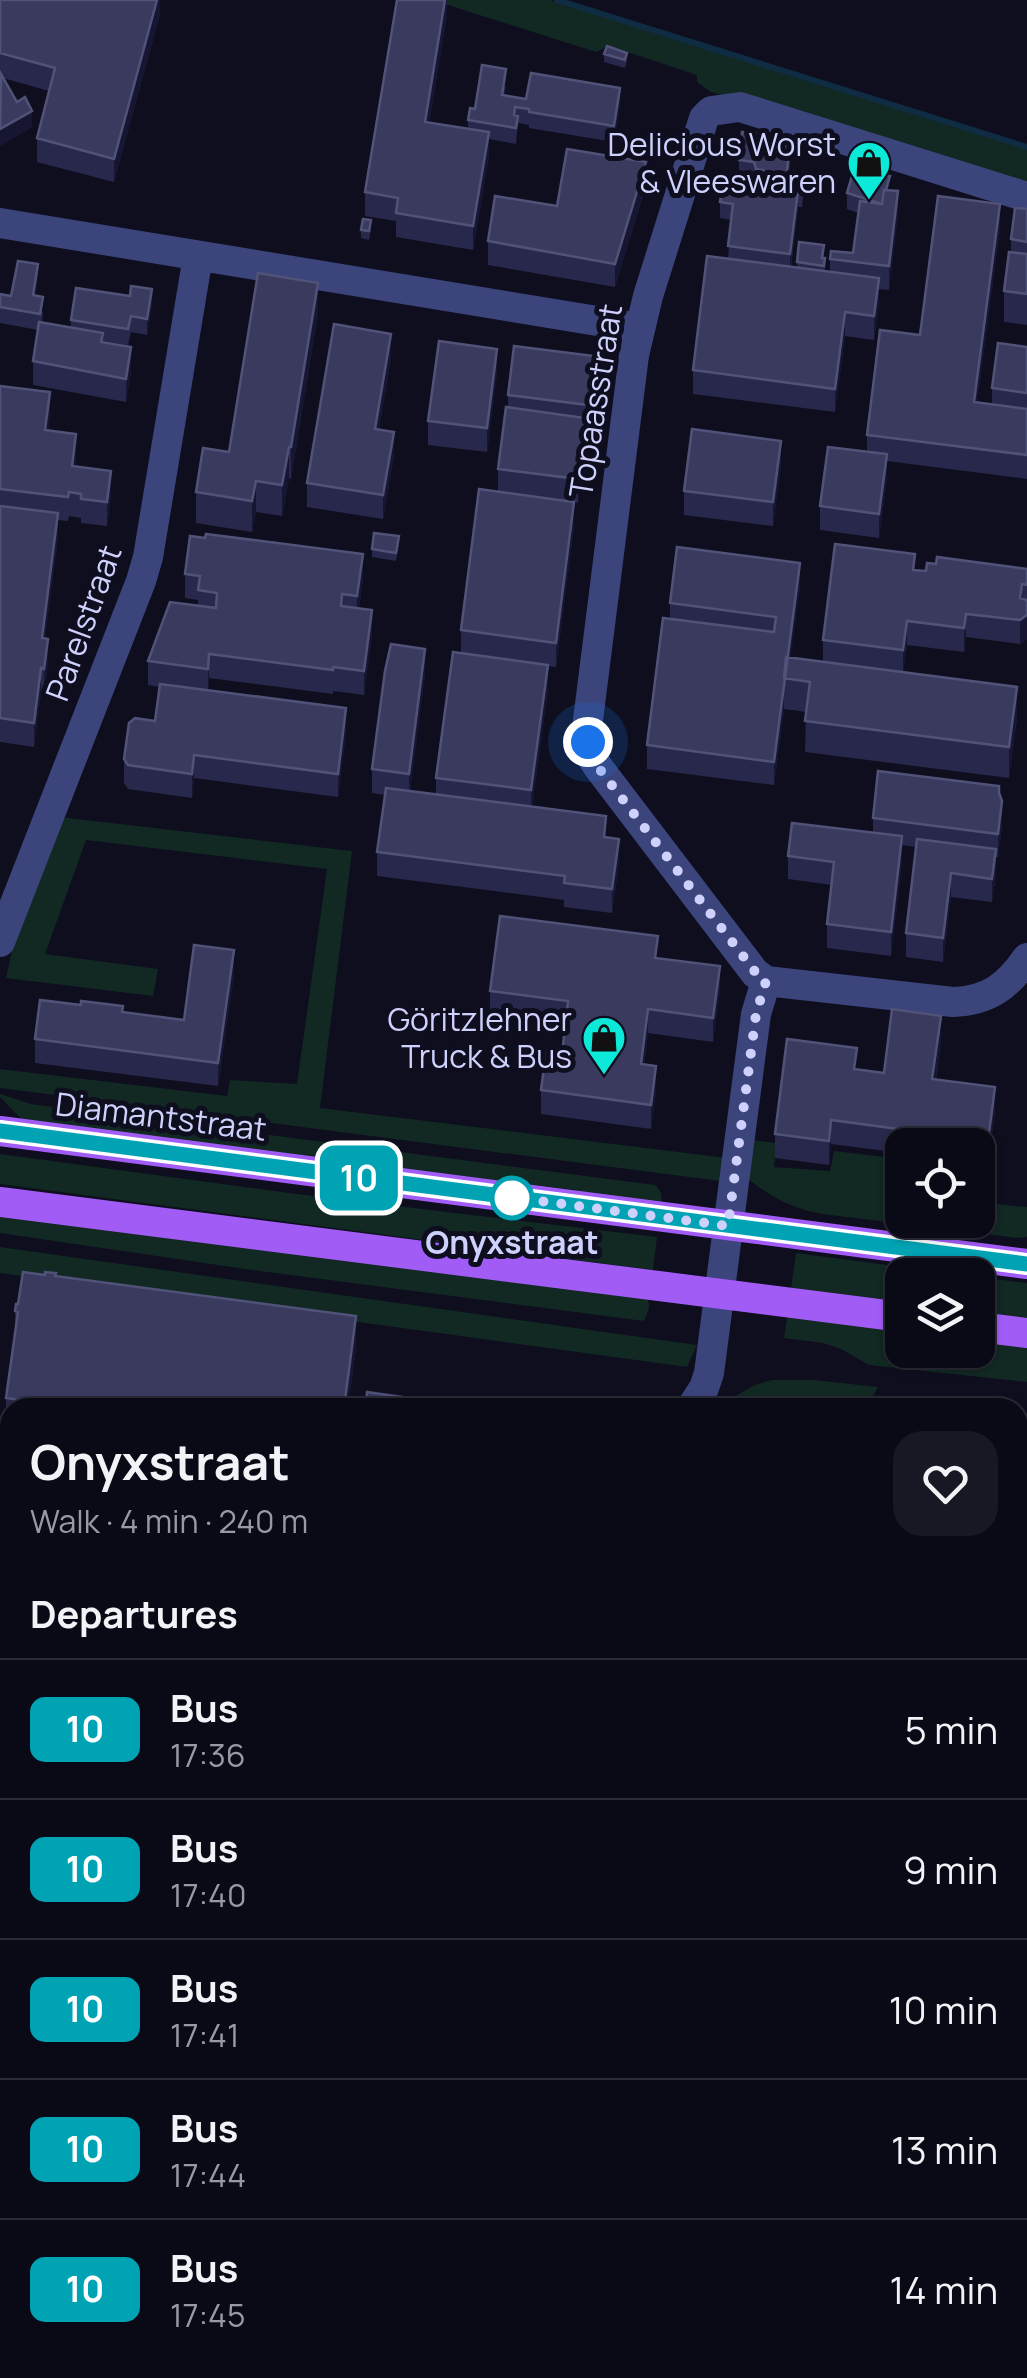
<!DOCTYPE html>
<html lang="en">
<head>
<meta charset="utf-8">
<style>
	body { margin:0; font-family:Manrope,sans-serif; background:#181824; color:#f1f3f6; height:100vh; display:flex; flex-direction:column; font-size:38px; white-space:nowrap }
	* { box-sizing:border-box; margin:0 }
	p { font-size:32px; color:#999aa1 }
	.icon { flex:none; width:55px; height:55px; fill:none; stroke:currentColor; stroke-width:2; stroke-linecap:round; stroke-linejoin:round }
	.map { position:relative; flex:1; overflow:hidden }
	.panel { position:absolute; left:0px; top:1398px; width:1028px; height:982px; display:flex; flex-direction:column; background:#0a0a17; border-radius:30px 30px 0 0; box-shadow:0 2px 8px #0004,0 0 0 2px #2a2b36 }
	.panel>* { flex:none }
	.badge { padding:0 20px; border-radius:15px; font-size:35px; line-height:65px }
	.buttons { position:absolute; left:885px; top:1128px; display:grid; gap:20px }
	.buttons a { display:grid; place-items:center; width:110px; height:110px; border-radius:20px; background:#0a0a17; box-shadow:0 2px 8px #0004,0 0 0 2px #2a2b36; font-size:50px }
	.you { position:absolute; width:50px; height:50px; margin:-25px; border:8px solid #fff; border-radius:50%; background:#1a73e8; box-shadow:0 0 0 15px #1a73e833 }
	.map>.badge { position:absolute; translate:-50% -50%; box-shadow:0 0 0 5px #fff }
	h2 { padding:0 30px; font-size:38px; line-height:90px }
	.round { display:grid; place-items:center; flex:none; width:105px; height:105px; border-radius:30px; background:#181824 }
	.summary { display:flex; align-items:center; justify-content:space-between; height:170px; padding:0 30px }
	h1 { font-size:48px; font-weight:700; line-height:75px }
	ul { padding:0; list-style:none }
	li { display:flex; align-items:center; gap:30px; height:140px; padding:0 30px; border-top:2px solid #2a2b36 }
	li div { flex:1 }
	li b { display:block; font-size:38px }
	li em { font-style:normal }
	li .badge { min-width:110px; font-weight:700; text-align:center }
	.map>svg:first-child { display:block }
	.green { fill:#112823 }
	.lines { fill:none; stroke-linecap:round; stroke-linejoin:round }
	.stream { stroke:#0f2c42; stroke-width:6 }
	.minor { stroke:#3b447b; stroke-width:30 }
	.major { stroke:#a15cf6; stroke-width:30 }
	.wall { fill:#28284c }
	.shaded-wall { fill:#161632 }
	.building { fill:#3a3a5f; stroke:#515278; stroke-width:2.5 }
	.line-casing { stroke:#fff; stroke-width:22 }
	.line { stroke:#00a3b4; stroke-width:15 }
	.walk { stroke:#ced1fc; stroke-width:10; stroke-dasharray:0 18 }
	.stop-dot { fill:#fff; stroke:#00a3b4; stroke-width:5 }
	.labels { text-anchor:middle; stroke-width:10; stroke-linejoin:round; paint-order:stroke }
	.poi-label { font-size:32px; fill:#ced1fc; stroke:#0e0e1f; text-anchor:end }
	.street-label { font-size:32px; fill:#ced1fc; stroke:#0e0e1f }
	.stop-label { font-size:32px; font-weight:bold; fill:#ced1fc; stroke:#0e0e1f }
</style>
</head>
<body>
<div class="map">
<svg width="1027" height="2378" viewBox="0 0 1027 2378">
	<rect width="100%" height="100%" fill="#0e0e1f"/>
	<path class="green" d="M432,0H550L981,133L1027,149V186L711,92L697,82V75L609,46L596,52Z
		M59,817L352,851L320,1108L727,1158L720,1181L0,1088V1069L227,1096L230,1080L297,1084L327,869L86,840L45,954L158,969L153,996L6,978L14,942Z
		M0,1094L31,1104L655,1185C664,1193 662,1199 659,1210L576,1200L577,1190L31,1129L0,1097Z
		M751,1140L776,1143L774,1167L830,1171L834,1151L902,1159V1220H978V1169H985L983,1203L1027,1207V1237L1018,1238L822,1214C791,1208 772,1198 747,1178Z
		M0,1154L297,1194L657,1237L653,1270L0,1184Z
		M0,1210L648,1296L649,1308L644,1321L245,1269L0,1233Z
		M0,1247L697,1345L687,1367L0,1273Z
		M796,1253L963,1275H902V1302L791,1288Z
		M978,1277L1027,1283V1319L978,1312Z
		M788,1312L902,1328V1350H978V1337L1027,1344V1382L869,1365L841,1349L823,1343L784,1338Z
		M772,1380H814L878,1387L867,1407H716L755,1385Z
		M1018,1932L1027,1933V2156L1024,2174L1018,2180Z"/>
	<g class="lines">
		<path class="stream" d="M557,0L1027,147"/>
		<path class="minor" d="M1027,197L740,107L711,111L704,118L648,296L634,355L587,728L591,756L598,767L755,973L766,981L953,1002C988,1001 1008,986 1027,958
			M0,223L640,328
			M0,942L141,581L148,557L198,256
			M691,1408L704,1388L709,1373L756,1014L766,981
			M557,2370L618,2378
			M461,2378L478,2370"/>
		<path class="major" d="M0,1131L1027,1264
			M0,1202L902,1317
			M978,1327L1027,1333"/>
	</g>
	<path class="wall" d="M0,0H160V14L114,182L37,162V138L49,91L3,78L32,127L0,146Z
		M447,0V15L429,123L468,129V120L475,109L506,86L504,95L526,99L620,105L614,142L529,128V125L518,123L516,144L489,139V156L473,250L396,237V221L365,216V192Z
		M604,54L627,61L625,68L604,62Z
		M768,143L790,162L789,171L804,190L802,207H798L791,267H797L799,242L824,258L825,271L830,272V259L853,253L858,213L847,209V193L890,190L898,215L889,290L879,289V302L874,340L845,336L835,412L693,394V370L728,259L731,220L720,218V202L739,176V160Z
		M646,186L615,287L488,265V241L557,206Z
		M1027,209V325L1004,322V291L1011,252V239Z
		M371,228L369,240L361,238V230Z
		M1000,228L977,402L992,404V388L1027,347V479L887,461V478L879,538L820,530V506L867,452V435L920,335Z
		M38,280L35,295L43,313L42,323L71,328V320L152,305L147,335L131,332L128,345L103,341L131,371L126,402L33,385V361L38,330L0,323V294L11,296Z
		M318,314L291,479L289,478L282,516L256,512L252,532L196,523V492L229,452Z
		M391,358L379,429L394,456L383,519L307,507V483Z
		M497,372L487,452L428,445V421Z
		M594,373L588,422L585,421V441L578,503L574,502V526L556,667L548,666V689L532,807L606,838L619,863L612,913L564,907V900L377,876V852L385,795L372,793V769L425,673L410,791L436,794V778L461,654V630L498,492V469L508,408V395Z
		M0,386L50,416L48,430L76,457L75,466L111,495L107,526L81,523V518L69,516L68,521L58,520V537L45,638L48,663L44,693L41,692L34,747L0,742Z
		M781,465L773,526L684,515V491Z
		M399,544L396,561L372,557V549Z
		M1027,569V639L1020,644L966,637L964,652L907,645L903,672L1017,718L1009,778L805,752L806,712L784,709L774,785L647,769V745L670,619V603L800,586L790,658L823,662V640L915,570L926,571Z
		M185,574L363,578L359,608L372,633L364,695L333,691V694L209,678L208,690L346,732L338,797L194,778L192,798L128,789L124,783V759L155,721L159,687L148,685V661L198,606V600L185,598Z
		M999,795L1002,825L998,857H996V873L992,902L951,897L943,962L906,957V933L916,847L902,845V860L891,956L827,948V924L832,885L788,879V856L873,833V818Z
		M658,958L720,990L713,1042L648,1033L644,1065L656,1090L651,1129L541,1114V1090L562,1054L565,1024L490,1015V991Z
		M234,974L218,1086L35,1063V1039L123,1012L184,1020Z
		M941,1040L936,1080L995,1111L988,1164L978,1163V1145H902V1153L831,1144L829,1165L775,1158V1134L857,1069L884,1073Z
		M45,1275L356,1347L348,1408H10V1430L6,1429V1398L15,1333V1311L18,1304Z
		M0,1466L3,1480L10,1481V1546L0,1545Z
		M1018,1479L1027,1480V1767L1018,1766Z
		M0,1651L10,1652V1709L0,1708Z
		M909,2370H940L939,2378L909,2375Z"/>
	<path class="shaded-wall" d="M157,0H160V14L114,182V159Z
		M445,0H447V15L425,146V122Z
		M620,88V105L614,142V126Z
		M32,111V127L0,146V129Z
		M489,132V156L473,250V226Z
		M646,162V186L615,287V264Z
		M798,191V207L790,270V254Z
		M898,191V215L889,290V266Z
		M1000,204V228L974,426V402Z
		M38,264V280L33,311V295Z
		M879,278V302L874,340V316Z
		M318,283V314L291,479V447Z
		M152,289V305L147,335V319Z
		M845,312V336L835,412V389Z
		M391,334V358L375,452V429Z
		M131,347V371L126,402V379Z
		M497,349V372L487,452V428Z
		M594,356V373L588,422V405Z
		M50,392V416L45,453V430Z
		M585,418V441L578,503V479Z
		M394,432V456L383,519V495Z
		M76,434V457L72,490V466Z
		M781,441V465L773,526V502Z
		M289,447V478L282,516V485Z
		M887,454V478L879,538V514Z
		M111,471V495L107,526V502Z
		M256,481V512L252,532V501Z
		M574,502V526L556,667V643Z
		M58,513V537L42,662V638Z
		M363,554V578L357,620V596Z
		M800,563V586L788,679L785,678Z
		M1022,584V608L1027,615V639L1020,644V598Z
		M372,610V633L364,695V671Z
		M966,614V637L964,652V628Z
		M907,621V645L903,674V650Z
		M48,639V663L44,693V669Z
		M425,649V673L409,798V774Z
		M209,654V678L208,693V669Z
		M548,665V689L531,814V790Z
		M41,668V692L34,747V723Z
		M784,685V709L774,785V762Z
		M1017,687V718L1009,778V747Z
		M346,708V732L338,797V774Z
		M194,755V778L192,798V774Z
		M1002,801V825L998,857V834Z
		M902,836V860L891,956V932Z
		M619,839V863L612,913V889Z
		M996,849V873L992,902V879Z
		M951,873V897L943,962V938Z
		M234,950V974L218,1086V1063Z
		M720,966V990L713,1042V1018Z
		M648,1009V1033L641,1088V1064Z
		M941,1016V1040L932,1103V1079Z
		M656,1066V1090L651,1129V1105Z
		M995,1087V1111L988,1164V1141Z
		M831,1120V1144L829,1165V1141Z
		M356,1316V1347L348,1408H344Z"/>
	<path class="building" d="M0,0H157L114,159L37,138L55,68L0,53Z
		M397,0H445L425,122L489,132L473,226L396,213L398,198L365,192Z
		M607,46L627,53L625,60L604,54Z
		M482,65L506,69L502,95L526,99L531,73L620,88L614,126L529,112V109L515,107L514,115L518,116L516,128L468,120L470,108L475,109Z
		M1,74L17,102L25,97L32,111L0,129Z
		M742,132L768,135V143L790,146L787,171L804,173L802,191H798L790,254L728,246L733,204L720,202L724,174L762,179L763,170L756,169L754,162L739,160Z
		M567,149L646,162L615,264L488,241L495,196L557,206Z
		M854,169L890,176L886,190H884L882,204L847,193Z
		M884,190L898,191L889,266L830,259L831,251L853,253L860,201L882,204Z
		M938,196L1000,204L974,402L1027,409V455L867,435L880,330L920,335Z
		M1015,208L1027,209V242L1011,239Z
		M363,219L371,220L369,231L361,230Z
		M799,242L824,245L822,258H825L824,266L797,262Z
		M1009,252L1027,254V294L1004,291Z
		M707,256L879,278L874,316L845,312L835,389L693,370Z
		M18,261L38,264L33,295L43,297L40,314L0,307V294L11,296Z
		M258,273L318,283L291,447H289L282,485L256,481L252,501L196,492L203,448L229,452Z
		M131,286L152,289L147,319L131,316L128,329L71,320L76,288L130,296Z
		M39,322L103,333L101,342L131,347L126,379L33,361Z
		M334,324L391,334L375,429L394,432L383,495L307,483Z
		M439,341L497,349L487,428L428,421Z
		M998,343L1027,347V393L992,388Z
		M514,346L594,356L588,405L508,395Z
		M0,386L50,392L45,430L76,434L72,466L111,471L107,502L81,499V494L69,492L68,497L0,489Z
		M506,407L585,418L578,479L498,469Z
		M692,429L781,441L773,502L684,491Z
		M828,447L887,454L879,514L820,506Z
		M479,489L574,502L556,643L461,630Z
		M0,506L58,513L42,638L48,639L44,669L41,668L34,723L0,718Z
		M374,533L399,536L396,553L372,549Z
		M206,534L363,554L357,596L342,594L341,606L372,610L364,671L333,667V670L209,654L208,669L148,661L170,602L216,608L217,593L198,590L200,576L185,574L190,536L205,538Z
		M835,544L915,554L913,570L926,571L927,563L936,564L937,557L1027,569V585L1022,584L1020,598L1027,600V615L1020,620L966,614L964,628L907,621L903,650L823,640Z
		M677,547L800,563L774,762L647,745L663,618L774,632L776,617L670,603Z
		M391,644L425,649L409,774L372,769L385,671Z
		M453,652L548,665L531,790L436,778Z
		M786,657L1017,687L1009,747L805,721L810,682L784,678Z
		M160,684L346,708L338,774L194,755L192,774L128,765L124,759L129,723L135,718L155,721Z
		M878,771L999,786V793L1002,801L998,834L873,818Z
		M386,788L606,816L604,837L619,839L612,889L564,883L565,876L377,852Z
		M792,823L902,836L891,932L827,924L834,862L788,856Z
		M917,839L996,849L992,879L951,873L943,938L906,933Z
		M500,916L658,936L655,958L720,966L713,1018L648,1009L641,1064L656,1066L651,1105L541,1090L546,1052L562,1054L568,1001L490,991Z
		M194,945L234,950L218,1063L35,1039L40,1000L81,1005V1001L123,1006L122,1012L184,1020Z
		M892,1009L941,1016L932,1079L995,1087L988,1141L831,1120L829,1141L775,1134L787,1039L857,1048L854,1069L884,1073Z
		M23,1272L45,1275V1272L56,1273L55,1276L356,1316L344,1408H77L6,1398L18,1312L15,1311L16,1304H18Z
		M367,1392L424,1400L423,1408H365Z
		M0,1466L3,1467L1,1480L10,1481V1522L0,1521Z
		M1018,1479L1027,1480V1743L1018,1742Z
		M0,1651L10,1652V1685L0,1684Z"/>
	<g class="lines">
		<defs>
			<path id="line" d="M0,1131L1027,1264"/>
		</defs>
		<use href="#line" class="line-casing"/>
		<use href="#line" class="line"/>
		<path class="walk" d="M512,1198L510,1197L728,1226L756,1014L766,981L756,973L598,767L591,756L588,742"/>
	</g>
	<defs>
		<symbol id="shop-pin" viewBox="-11 -11 22 30"><path d="M0 17L-7.5 6A9.5 9.5 0 1 1 7.5 6Z" fill="#0de9d8" stroke="#0e0e1f"/><path d="M-5-2.5h2.3a2.7 3.5 0 0 1 5.4 0H5L5.5 6h-11ZM-1.5-2.5h3a1.5 2.3 0 0 0-3 0Z" fill="#111"/></symbol>
	</defs>
	<g fill-rule="evenodd">
		<use href="#shop-pin" x="844" y="138" width="50" height="68"/>
		<use href="#shop-pin" x="579" y="1013" width="50" height="68"/>
	</g>
	<circle class="stop-dot" cx="512" cy="1198" r="20"/>
	<g class="labels">
		<g class="poi-label">
			<text x="836" y="156">Delicious Worst<tspan x="836" dy="37">&amp; Vleeswaren</tspan></text>
			<text x="572" y="1031">Göritzlehner<tspan x="572" dy="37">Truck &amp; Bus</tspan></text>
		</g>
		<g class="street-label">
			<text transform="translate(596 401) rotate(-81)" y="11">Topaasstraat</text>
			<text transform="translate(84 623) rotate(-70)" y="11">Parelstraat</text>
			<text transform="translate(161 1117) rotate(7)" y="11">Diamantstraat</text>
		</g>
		<g class="stop-label">
			<text x="512" y="1254">Onyxstraat</text>
		</g>
	</g>
</svg>
<div class="buttons">
<a><svg class="icon" aria-label="locate" viewBox="0 0 24 24"><circle cx="12" cy="12" r="6"/><path d="M12 2v4M12 18v4M2 12h4M18 12h4"/></svg></a>
<a><svg class="icon" aria-label="layers" viewBox="0 0 24 24"><path d="M12 4l9 5-9 5-9-5zM3 14l9 5 9-5"/></svg></a>
</div>
<div class="you" style="left:588px;top:742px"></div>
<b class="badge" style="left:359px;top:1178px;background:#00a3b4;color:#fff">10</b>
<section class="panel">
<div class="summary"><div><h1>Onyxstraat</h1><p>Walk · 4 min · 240 m</p></div><a class="round"><svg class="icon" aria-label="heart" viewBox="0 0 24 24"><path d="M12 20l-8-8c-3-5 5-10 8-4 3-6 11-1 8 4z"/></svg></a></div>
<h2>Departures</h2>
<ul>
<li><span class="badge" style="background:#00a3b4;color:#fff">10</span><div><b>Bus</b><p>17:36</p></div><em>5 min</em></li>
<li><span class="badge" style="background:#00a3b4;color:#fff">10</span><div><b>Bus</b><p>17:40</p></div><em>9 min</em></li>
<li><span class="badge" style="background:#00a3b4;color:#fff">10</span><div><b>Bus</b><p>17:41</p></div><em>10 min</em></li>
<li><span class="badge" style="background:#00a3b4;color:#fff">10</span><div><b>Bus</b><p>17:44</p></div><em>13 min</em></li>
<li><span class="badge" style="background:#00a3b4;color:#fff">10</span><div><b>Bus</b><p>17:45</p></div><em>14 min</em></li>
</ul>
</section>
</div>
</body>
</html>
